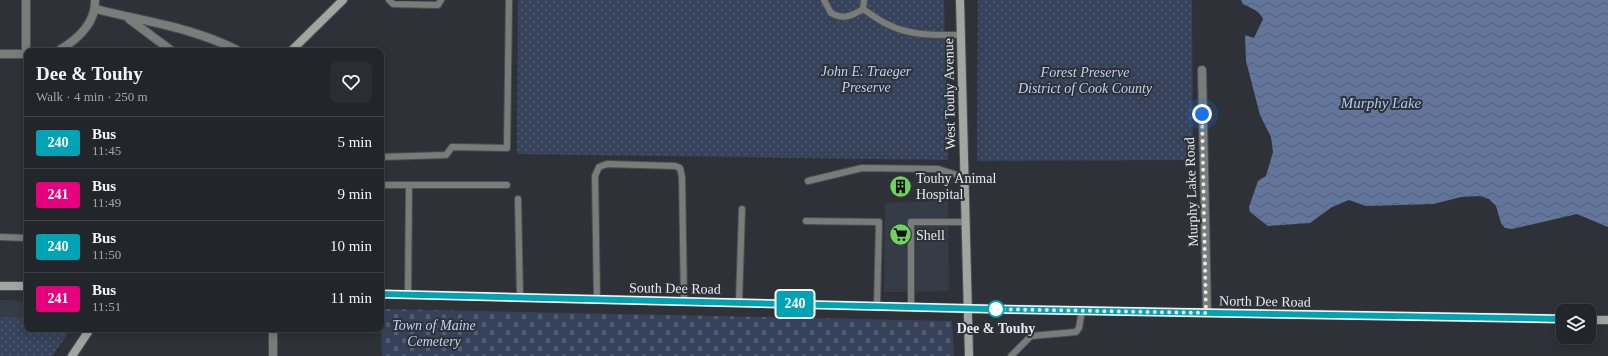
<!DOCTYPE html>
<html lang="en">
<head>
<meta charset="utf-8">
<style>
	body { margin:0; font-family:Georgia,serif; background:#2a2e32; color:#f1f3f6; height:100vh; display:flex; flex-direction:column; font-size:15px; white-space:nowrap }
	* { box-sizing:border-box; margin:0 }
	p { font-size:13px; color:#a2a5a8 }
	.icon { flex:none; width:22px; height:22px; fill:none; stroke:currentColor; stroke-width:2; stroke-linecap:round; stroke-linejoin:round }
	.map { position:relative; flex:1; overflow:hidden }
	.side { position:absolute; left:24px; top:48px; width:360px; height:284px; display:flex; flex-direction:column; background:#22262a; border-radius:8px; box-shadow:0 2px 10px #0003,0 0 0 1px #3f4347 }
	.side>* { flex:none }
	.badge { padding:0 8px; border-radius:3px; font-size:14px; line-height:26px }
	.tools { position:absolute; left:1556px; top:304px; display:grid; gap:8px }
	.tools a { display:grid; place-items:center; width:40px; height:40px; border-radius:8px; background:#22262a; box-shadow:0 2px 10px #0003,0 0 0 1px #3f4347; font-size:20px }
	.you { position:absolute; width:20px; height:20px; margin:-10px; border:3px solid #fff; border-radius:50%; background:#1a73e8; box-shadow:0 0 0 6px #1a73e833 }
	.map>.badge { position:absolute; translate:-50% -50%; box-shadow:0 0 0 2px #fff }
	.round { display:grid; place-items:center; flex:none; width:42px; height:42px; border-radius:8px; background:#2a2e32 }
	.summary { display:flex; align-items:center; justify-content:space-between; height:68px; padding:0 12px }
	h1 { font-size:19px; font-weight:600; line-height:30px }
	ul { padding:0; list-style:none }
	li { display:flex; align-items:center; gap:12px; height:52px; padding:0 12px; border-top:1px solid #3f4347 }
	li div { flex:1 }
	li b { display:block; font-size:15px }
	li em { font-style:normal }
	li .badge { min-width:44px; font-weight:700; text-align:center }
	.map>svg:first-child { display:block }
	.built { fill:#363c47 }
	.cemetery { fill:url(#cemetery-stones) }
	.park { fill:url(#park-dots) }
	.water { fill:url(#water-waves) }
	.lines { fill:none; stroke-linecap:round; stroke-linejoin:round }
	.lane-casing { stroke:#4b4f55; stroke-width:8 }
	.street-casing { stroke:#4b4f55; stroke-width:10 }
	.secondary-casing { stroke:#4b4f55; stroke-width:10 }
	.lane { stroke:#797c79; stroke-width:6 }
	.street { stroke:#797c79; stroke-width:8 }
	.secondary { stroke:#a2a6a1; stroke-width:8 }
	.line-casing { stroke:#fff; stroke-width:9 }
	.line { stroke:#00a3b4; stroke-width:6 }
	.walk { stroke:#e6e9ed; stroke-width:4; stroke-dasharray:0 7.2 }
	.stop-dot { fill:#fff; stroke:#00a3b4; stroke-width:2 }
	.labels { text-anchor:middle; stroke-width:4; stroke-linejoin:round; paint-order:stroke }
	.park-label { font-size:14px; font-style:italic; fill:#bdd1f5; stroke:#2e3238 }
	.street-label { font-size:14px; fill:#e6e9ed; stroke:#2e3238 }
	.poi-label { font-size:14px; fill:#e6e9ed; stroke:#2e3238; text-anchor:start }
	.stop-label { font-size:14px; font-weight:bold; fill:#e6e9ed; stroke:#2e3238 }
	.water-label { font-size:15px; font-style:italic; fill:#aec9f9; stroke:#2e3238 }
</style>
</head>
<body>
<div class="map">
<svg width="1608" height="356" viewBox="0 0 1608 356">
	<defs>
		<pattern id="cemetery-stones" width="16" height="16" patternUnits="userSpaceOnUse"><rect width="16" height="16" fill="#354259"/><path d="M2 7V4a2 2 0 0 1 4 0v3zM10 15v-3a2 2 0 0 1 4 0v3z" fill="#525d71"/></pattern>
		<pattern id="park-dots" width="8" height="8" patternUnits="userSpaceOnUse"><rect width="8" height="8" fill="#354259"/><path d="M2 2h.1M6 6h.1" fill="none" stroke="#525d71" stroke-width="1.8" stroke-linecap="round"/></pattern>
		<pattern id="water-waves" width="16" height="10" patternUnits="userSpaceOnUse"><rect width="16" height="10" fill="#62769b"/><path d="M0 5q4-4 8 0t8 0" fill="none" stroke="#556075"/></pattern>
	</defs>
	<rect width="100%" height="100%" fill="#2e3238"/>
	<path class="built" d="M948,201L949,291L884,292L885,203Z
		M0,300L27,301V329H71L52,356H0Z"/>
	<path class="cemetery" d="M381,309L952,321L954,356H382Z"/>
	<path class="park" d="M518,0H944L948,160L517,154Z
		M978,0H1192L1193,160L977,161Z
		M0,317L27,318V329H71L52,356H0Z"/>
	<path class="water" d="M1241,0H1608V227L1577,214L1512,229L1505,228L1501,223L1496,206L1489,199L1480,196L1461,197L1433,204L1366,206L1349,200L1332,207L1310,223L1268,226L1250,212L1249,207L1258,181L1266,176L1273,152L1271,137L1260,115L1246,61L1245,35L1254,38L1263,19C1260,11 1251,8 1243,4Z"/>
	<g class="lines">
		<defs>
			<path id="lane" d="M389,0L393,4L438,5L441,0
				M824,0L831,13C843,20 852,16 863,9L864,0
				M863,9C871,14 878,20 887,24C909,36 936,35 961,35
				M381,157L446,155L452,147L507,148L509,0
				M808,181L862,168L938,169L964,177
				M381,185H507
				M518,199L520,297
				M806,221L879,222L877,306
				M0,237L27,238
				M408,295L409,185
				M597,299L595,176L599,167L607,164L675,166L680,168L682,177L684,301
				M739,303L742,209
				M911,307V222H965
				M1011,356L1031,336L1076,332L1079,328L1082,310"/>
			<path id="street" d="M26,0V54
				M96,9C146,22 192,27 239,51
				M129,19L172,51
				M58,51C77,40 96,23 95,0
				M0,54H27
				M1202,70L1207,313
				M273,329V356"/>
			<path id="secondary" d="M960,0L969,356
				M291,51L343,0
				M0,286H27
				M381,294L989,309L1563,319
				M1589,320H1608
				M72,356L90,329"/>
		</defs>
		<use href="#lane" class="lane-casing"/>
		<use href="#street" class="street-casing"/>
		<use href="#secondary" class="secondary-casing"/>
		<use href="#lane" class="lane"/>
		<use href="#street" class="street"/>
		<use href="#secondary" class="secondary"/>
	</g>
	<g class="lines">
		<defs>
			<path id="line" d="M381,294L989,309L1563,319"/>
		</defs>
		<use href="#line" class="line-casing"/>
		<use href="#line" class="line"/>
		<path class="walk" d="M996,309H989L1206,313L1202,114"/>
	</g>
	<defs>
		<symbol id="building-disc" viewBox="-11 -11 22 22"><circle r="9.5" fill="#6fd35f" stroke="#2e3238"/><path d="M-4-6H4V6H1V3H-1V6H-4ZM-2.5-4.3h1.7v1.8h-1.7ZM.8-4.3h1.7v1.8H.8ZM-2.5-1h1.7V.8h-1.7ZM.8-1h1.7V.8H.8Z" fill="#111"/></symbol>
		<symbol id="supermarket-disc" viewBox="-11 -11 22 22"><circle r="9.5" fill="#6fd35f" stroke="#2e3238"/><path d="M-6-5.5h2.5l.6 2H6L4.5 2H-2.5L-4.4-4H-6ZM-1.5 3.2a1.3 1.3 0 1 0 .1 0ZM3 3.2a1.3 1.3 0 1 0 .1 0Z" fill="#111"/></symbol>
	</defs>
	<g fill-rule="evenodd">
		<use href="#building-disc" x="888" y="174" width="25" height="25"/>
		<use href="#supermarket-disc" x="888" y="222" width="25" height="25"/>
	</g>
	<circle class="stop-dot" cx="996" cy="309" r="8"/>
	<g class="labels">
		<g class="park-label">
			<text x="866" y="76">John E. Traeger<tspan x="866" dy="16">Preserve</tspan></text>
			<text x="1085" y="77">Forest Preserve<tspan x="1085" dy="16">District of Cook County</tspan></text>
			<text x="434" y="330">Town of Maine<tspan x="434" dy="16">Cemetery</tspan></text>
		</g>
		<g class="street-label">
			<text transform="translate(949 94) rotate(-91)" y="5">West Touhy Avenue</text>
			<text transform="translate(1191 192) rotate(-92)" y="5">Murphy Lake Road</text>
			<text transform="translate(675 288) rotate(1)" y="5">South Dee Road</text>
			<text transform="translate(1265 301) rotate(1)" y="5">North Dee Road</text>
		</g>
		<g class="poi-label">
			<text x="916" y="183">Touhy Animal<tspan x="916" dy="16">Hospital</tspan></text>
			<text x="916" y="240">Shell</text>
		</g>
		<g class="stop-label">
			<text x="996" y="333">Dee &amp; Touhy</text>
		</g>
		<g class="water-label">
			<text x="1381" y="108">Murphy Lake</text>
		</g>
	</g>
</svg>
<div class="tools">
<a><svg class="icon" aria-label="layers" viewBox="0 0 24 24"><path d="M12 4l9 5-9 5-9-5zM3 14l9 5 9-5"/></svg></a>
</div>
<div class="you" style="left:1202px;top:114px"></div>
<b class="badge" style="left:795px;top:304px;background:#00a3b4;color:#fff">240</b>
<section class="side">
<div class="summary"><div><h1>Dee &amp; Touhy</h1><p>Walk · 4 min · 250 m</p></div><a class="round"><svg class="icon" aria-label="heart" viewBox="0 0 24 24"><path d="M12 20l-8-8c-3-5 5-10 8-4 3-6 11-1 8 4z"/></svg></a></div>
<ul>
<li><span class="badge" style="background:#00a3b4;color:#fff">240</span><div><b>Bus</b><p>11:45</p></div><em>5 min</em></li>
<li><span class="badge" style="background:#e6007e;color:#fff">241</span><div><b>Bus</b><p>11:49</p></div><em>9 min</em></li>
<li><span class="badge" style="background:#00a3b4;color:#fff">240</span><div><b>Bus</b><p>11:50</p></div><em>10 min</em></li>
<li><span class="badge" style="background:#e6007e;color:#fff">241</span><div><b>Bus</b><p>11:51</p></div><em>11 min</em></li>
</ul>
</section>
</div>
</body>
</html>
